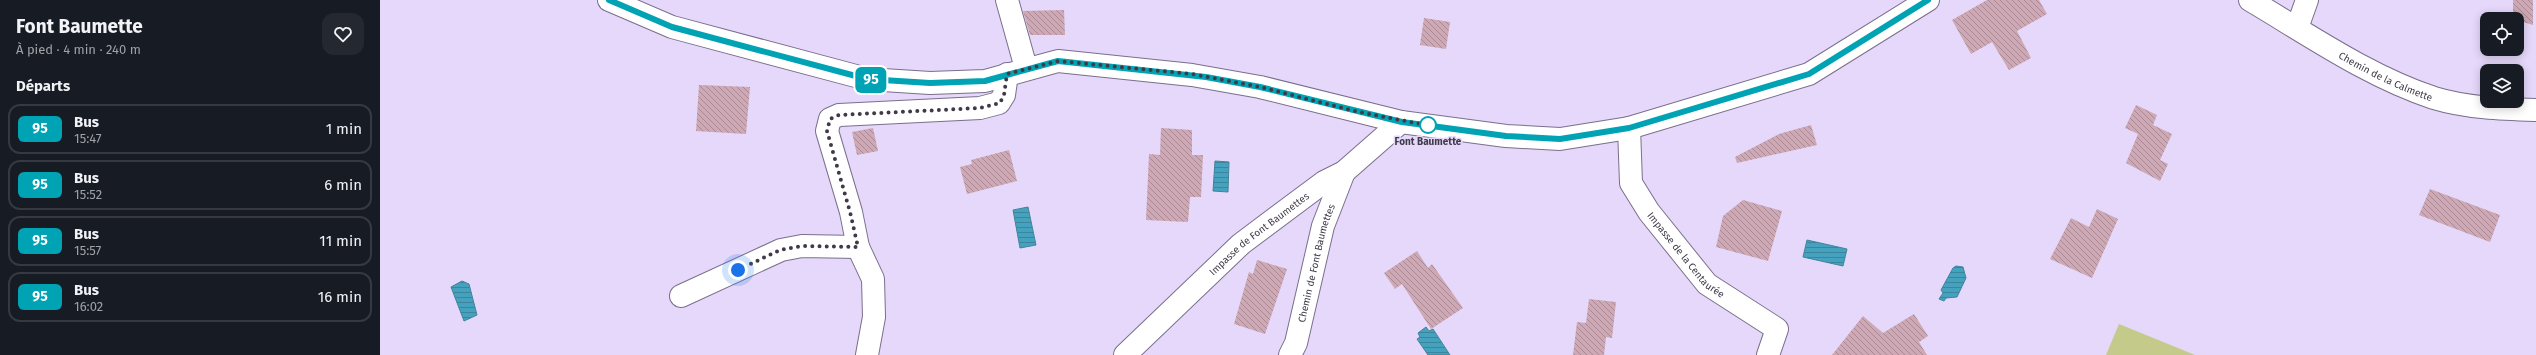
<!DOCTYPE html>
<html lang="fr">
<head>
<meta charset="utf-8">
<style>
	body { margin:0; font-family:"Fira Sans",sans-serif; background:#242831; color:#f1f3f6; height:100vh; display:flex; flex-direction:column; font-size:15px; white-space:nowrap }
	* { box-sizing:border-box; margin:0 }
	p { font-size:13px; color:#9ea1a6 }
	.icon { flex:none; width:22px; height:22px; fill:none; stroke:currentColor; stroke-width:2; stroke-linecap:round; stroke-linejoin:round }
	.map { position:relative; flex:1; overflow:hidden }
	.sheet { display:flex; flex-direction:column; background:#171b24; width:380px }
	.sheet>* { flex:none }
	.badge { padding:0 8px; border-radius:6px; font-size:14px; line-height:26px }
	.buttons { position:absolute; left:2100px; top:12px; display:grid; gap:8px }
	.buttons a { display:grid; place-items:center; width:44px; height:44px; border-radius:8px; background:#171b24; box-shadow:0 2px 10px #0003; font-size:20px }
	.you { position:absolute; width:20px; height:20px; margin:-10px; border:3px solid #fff; border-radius:50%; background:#1a73e8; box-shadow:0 0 0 6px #1a73e833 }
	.map>.badge { position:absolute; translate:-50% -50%; box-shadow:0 0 0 2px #fff }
	h2 { padding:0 16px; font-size:15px; line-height:36px }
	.round { display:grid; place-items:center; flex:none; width:42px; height:42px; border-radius:12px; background:#242831 }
	.head { display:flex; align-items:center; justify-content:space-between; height:68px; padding:0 16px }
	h1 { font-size:19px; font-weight:700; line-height:30px }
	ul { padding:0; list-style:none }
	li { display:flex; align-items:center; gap:12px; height:50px; margin:0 8px 6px; padding:0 8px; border:2px solid #363941; border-radius:12px }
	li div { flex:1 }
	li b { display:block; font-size:15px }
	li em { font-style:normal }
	li .badge { min-width:44px; font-weight:700; text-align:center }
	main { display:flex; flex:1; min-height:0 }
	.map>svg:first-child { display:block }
	.pitch { fill:#c4ca89 }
	.water { fill:url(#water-rules); stroke:#43839b }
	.building { fill:url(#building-back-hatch) }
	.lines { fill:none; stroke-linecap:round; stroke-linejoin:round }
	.minor-casing { stroke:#7a6f8c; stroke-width:24 }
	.minor { stroke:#fff; stroke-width:22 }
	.line-casing { stroke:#fff; stroke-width:9 }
	.line { stroke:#00a3b4; stroke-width:6 }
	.walk { stroke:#3f3a47; stroke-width:4; stroke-dasharray:0 7.2 }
	.stop-dot { fill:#fff; stroke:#00a3b4; stroke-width:2 }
	.labels { text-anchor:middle; stroke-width:3; stroke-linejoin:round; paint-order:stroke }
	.street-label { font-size:10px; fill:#3f3a47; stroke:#e5d8fa }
	.stop-label { font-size:10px; font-weight:bold; fill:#3f3a47; stroke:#e5d8fa }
</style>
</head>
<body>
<main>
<section class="sheet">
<div class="head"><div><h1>Font Baumette</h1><p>À pied · 4 min · 240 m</p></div><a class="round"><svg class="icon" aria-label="heart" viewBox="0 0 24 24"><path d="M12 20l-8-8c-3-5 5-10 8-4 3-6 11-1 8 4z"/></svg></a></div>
<h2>Départs</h2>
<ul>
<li><span class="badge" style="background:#00a3b4;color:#fff">95</span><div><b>Bus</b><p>15:47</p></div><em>1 min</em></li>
<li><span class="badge" style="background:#00a3b4;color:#fff">95</span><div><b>Bus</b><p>15:52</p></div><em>6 min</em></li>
<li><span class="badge" style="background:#00a3b4;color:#fff">95</span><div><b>Bus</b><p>15:57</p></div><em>11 min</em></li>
<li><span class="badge" style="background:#00a3b4;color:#fff">95</span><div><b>Bus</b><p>16:02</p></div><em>16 min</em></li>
</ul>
</section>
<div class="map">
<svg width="2156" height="355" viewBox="0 0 2156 355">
	<defs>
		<pattern id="water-rules" width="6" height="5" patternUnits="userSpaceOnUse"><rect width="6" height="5" fill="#45a2bf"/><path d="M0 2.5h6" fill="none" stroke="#3b859d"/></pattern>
		<pattern id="building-back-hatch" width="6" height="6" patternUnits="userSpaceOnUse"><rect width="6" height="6" fill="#cea8b4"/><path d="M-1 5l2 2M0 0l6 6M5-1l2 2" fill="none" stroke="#a98a94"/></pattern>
	</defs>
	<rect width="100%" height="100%" fill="#e5d8fa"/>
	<path class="pitch" d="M1739,324L1815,355H1726Z"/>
	<path class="water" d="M835,161L849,162L848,192L833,191Z
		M648,207L656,245L640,248L633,210Z
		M1427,240L1467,249L1463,266L1423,257Z
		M1576,266L1583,267L1586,278L1577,297L1566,298L1564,301L1559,299L1563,293L1561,290L1573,268Z
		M82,281L89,284L97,315L84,321L71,287Z
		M1046,327L1049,331L1053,329L1070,355H1048L1037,339L1040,337L1038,333Z"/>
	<path class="building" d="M1607,0H1659L1667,14L1637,31L1651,58L1629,70L1612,42L1591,54L1572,20Z
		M2133,0H2153V25L2133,19Z
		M684,10L685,35H650L643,11Z
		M1044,18L1070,22L1066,49L1040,45Z
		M319,85L370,87L366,134L316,131Z
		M1756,105L1777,115L1773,125L1792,134L1780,160L1788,164L1780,181L1746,163L1758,134L1745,128Z
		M1431,125L1437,145L1357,163L1355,157L1399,134Z
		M493,128L498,151L477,155L472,132Z
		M781,128L812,130V155H823L821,197H810L808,222L766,220L769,154L780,155Z
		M629,150L637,181L587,194L580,167L592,164L591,160Z
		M2050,189L2120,215L2110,242L2039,215Z
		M1363,200L1402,211L1388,261L1336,247L1343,216Z
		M1717,209L1738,219L1712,278L1670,259L1691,218L1709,227Z
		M1037,251L1048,268L1052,264L1083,308L1051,329L1022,284L1015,289L1004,273Z
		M877,260L907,269L885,334L854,324L869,272L873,274Z
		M1209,299L1236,302L1232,338L1226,337L1224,355H1193L1197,322L1206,323Z
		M1534,314L1548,336L1539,342L1547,355H1452L1483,316L1503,333Z"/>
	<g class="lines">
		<defs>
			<g id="minor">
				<path d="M229,0L292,27L487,79L550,83L605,81L678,61L812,75L880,87L1021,122L1126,136L1180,139L1249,128L1429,74L1548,0"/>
				<path d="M627,0L646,68"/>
				<path id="s1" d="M1870,0C1929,35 1988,76 2054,98C2087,108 2122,109 2156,110"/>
				<path d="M1917,28L1927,0"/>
				<path id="s2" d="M1249,128L1251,183L1269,212L1327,284L1397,329L1388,355"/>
				<path d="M301,296L401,250L422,246L478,247"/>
				<path d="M487,355L494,317L493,279L478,247L471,212L447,131L450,119L459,115L600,108L619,103L624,95L627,74"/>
				<path id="s3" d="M745,355L861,244L944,182L964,172L1021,122"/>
				<path id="s4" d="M910,355L916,343L943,226L964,172"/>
			</g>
		</defs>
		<use href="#minor" class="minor-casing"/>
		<use href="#minor" class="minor"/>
	</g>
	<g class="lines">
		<defs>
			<path id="line" d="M229,0L292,27L487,79L550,83L605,81L678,61L826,77L880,87L1022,122L1126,136L1180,139L1249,128L1429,74L1548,0"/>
		</defs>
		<use href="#line" class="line-casing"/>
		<use href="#line" class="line"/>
		<path class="walk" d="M358,270L400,250L422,246L478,247L470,212L447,131L450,119L459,115L600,108L620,103L624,95L627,74L678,61L812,74L880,87L979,112L1051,126L1048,125"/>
	</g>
	<circle class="stop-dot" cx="1048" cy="125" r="8"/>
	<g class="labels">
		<g class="street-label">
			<text dy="4" stroke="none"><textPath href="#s1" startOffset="156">Chemin de la Calmette</textPath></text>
			<text dy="4" stroke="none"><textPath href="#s3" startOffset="181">Impasse de Font Baumettes</textPath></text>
			<text dy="4" stroke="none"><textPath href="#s2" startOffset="146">Impasse de la Centaurée</textPath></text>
			<text dy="4" stroke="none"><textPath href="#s4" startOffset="96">Chemin de Font Baumettes</textPath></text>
		</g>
		<g class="stop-label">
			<text x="1048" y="145">Font Baumette</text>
		</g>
	</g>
</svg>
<div class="buttons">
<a><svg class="icon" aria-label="locate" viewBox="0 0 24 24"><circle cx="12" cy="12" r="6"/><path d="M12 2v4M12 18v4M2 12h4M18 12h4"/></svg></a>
<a><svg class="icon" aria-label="layers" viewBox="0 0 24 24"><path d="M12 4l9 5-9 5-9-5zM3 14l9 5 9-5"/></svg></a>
</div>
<div class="you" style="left:358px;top:270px"></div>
<b class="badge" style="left:491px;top:80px;background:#00a3b4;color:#fff">95</b>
</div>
</main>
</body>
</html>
